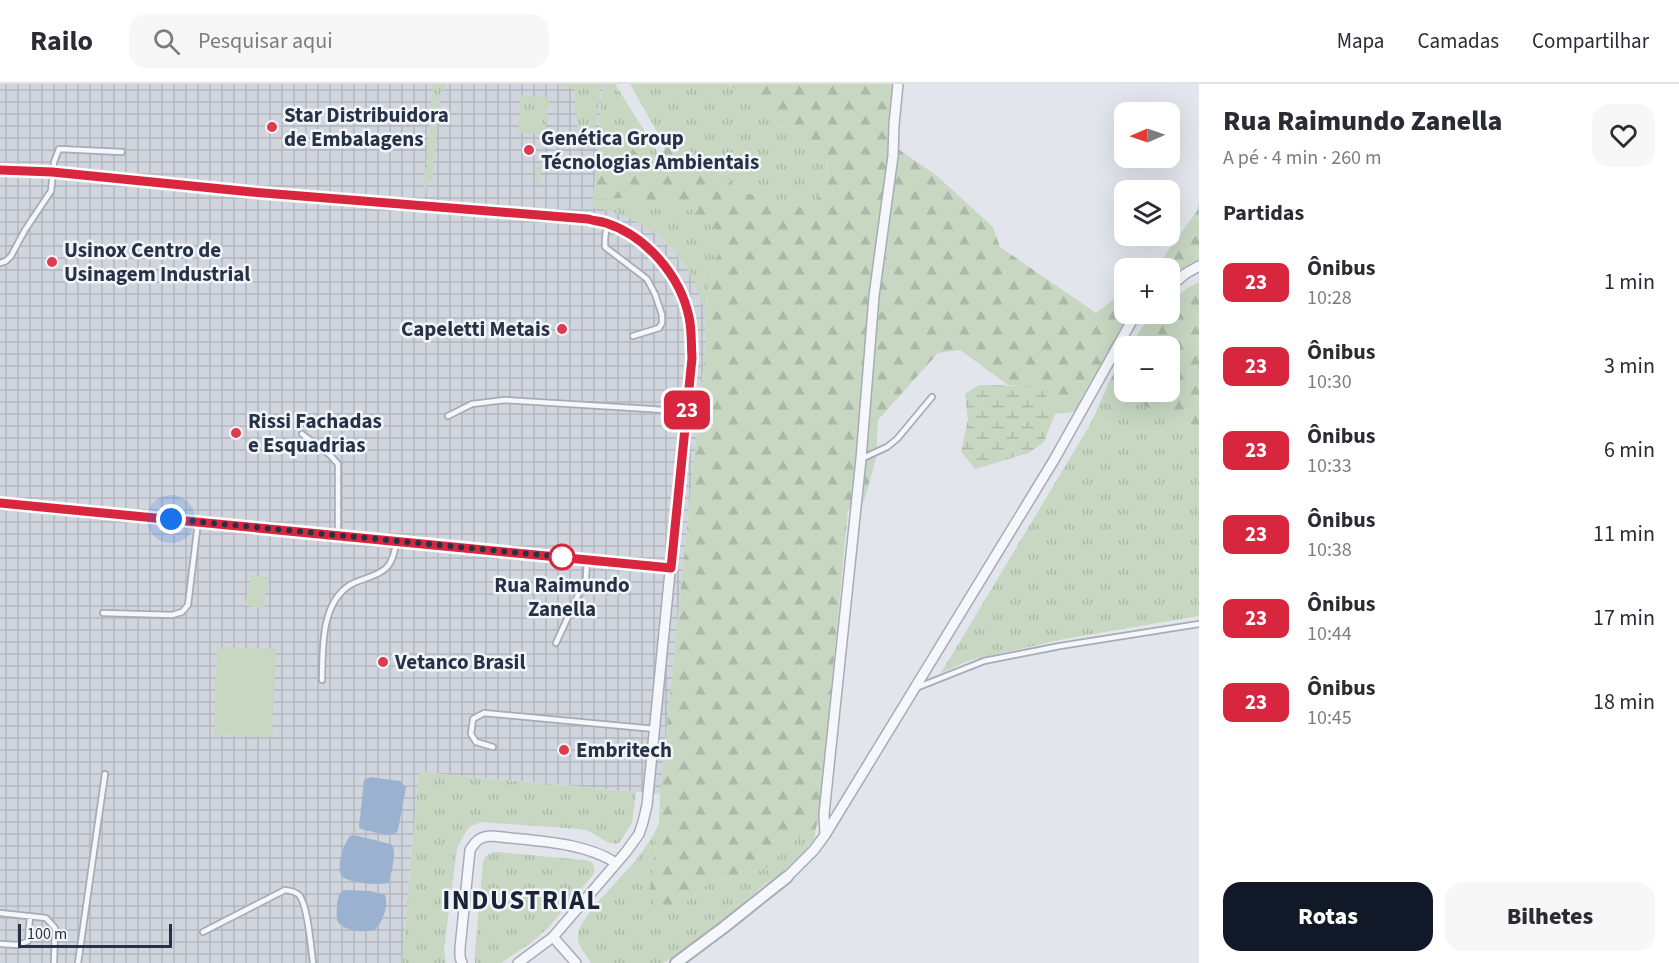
<!DOCTYPE html>
<html lang="pt">
<head>
<meta charset="utf-8">
<style>
	body { margin:0; font-family:"Source Sans 3",sans-serif; background:#f7f7f7; color:#2b2b33; height:100vh; display:flex; flex-direction:column; font-size:22px; white-space:nowrap }
	* { box-sizing:border-box; margin:0 }
	p { font-size:20px; color:#7c7c81 }
	.icon { flex:none; width:33px; height:33px; fill:none; stroke:currentColor; stroke-width:2; stroke-linecap:round; stroke-linejoin:round }
	.map { position:relative; flex:1; overflow:hidden }
	.side { display:flex; flex-direction:column; background:#fff; width:480px }
	.side>* { flex:none }
	.badge { padding:0 12px; border-radius:9px; font-size:21px; line-height:39px }
	.needle { width:39px; rotate:268deg }
	.fabs { position:absolute; left:1114px; top:18px; display:grid; gap:12px }
	.fabs a { display:grid; place-items:center; width:66px; height:66px; border-radius:12px; background:#fff; box-shadow:0 6px 24px #0002; font-size:30px }
	.scale { position:absolute; left:18px; bottom:15px; width:154px; box-sizing:border-box; padding-left:6px; border:3px solid #283246; border-top:0; font-size:16px; line-height:21px; white-space:nowrap; color:#283246; -webkit-text-stroke:4px #f2f5f9; paint-order:stroke }
	.you { position:absolute; width:30px; height:30px; margin:-15px; border:4px solid #fff; border-radius:50%; background:#1a73e8; box-shadow:0 0 0 9px #1a73e833 }
	.map>.badge { position:absolute; translate:-50% -50%; box-shadow:0 0 0 3px #fff }
	h2 { padding:0 24px; font-size:22px; line-height:54px }
	.round { display:grid; place-items:center; flex:none; width:63px; height:63px; border-radius:18px; background:#f7f7f7 }
	.headline { display:flex; align-items:center; justify-content:space-between; height:102px; padding:0 24px }
	h1 { font-size:28px; font-weight:800; line-height:45px }
	.primary-button { display:flex; gap:12px; margin-top:auto; padding:12px 24px }
	.primary-button a { flex:1; height:69px; border-radius:18px; background:#111827; color:#fff; font-size:24px; font-weight:800; line-height:69px; text-align:center }
	.primary-button a+a { background:#f7f7f7; color:#2b2b33 }
	ul { padding:0; list-style:none }
	li { display:flex; align-items:center; gap:18px; height:84px; padding:0 24px }
	li div { flex:1 }
	li b { display:block; font-size:22px }
	li em { font-style:normal }
	li .badge { min-width:66px; font-weight:700; text-align:center }
	header { display:flex; align-items:center; gap:36px; box-sizing:border-box; height:84px; padding:0 30px; background:#fff; border-bottom:2px solid #e1e1e2 }
	header strong { font-size:28px }
	nav { display:flex; gap:33px; margin-inline-start:auto; font-size:21px }
	.search { width:420px; height:54px; background:#f7f7f7; display:flex; align-items:center; gap:15px; box-sizing:border-box; padding:0 21px; border-radius:18px; color:#7c7c81; font-size:22px }
	main { display:flex; flex:1; min-height:0 }
	.map>svg:first-child { display:block }
	.industrial { fill:url(#industrial-grid) }
	.grass { fill:url(#grass-tufts) }
	.forest { fill:url(#forest-firs) }
	.wetland { fill:url(#wetland-marsh) }
	.pitch { fill:#c7d7c2 }
	.water { fill:#9ab2d0 }
	.lines { fill:none; stroke-linecap:round; stroke-linejoin:round }
	.service-casing { stroke:#a6acb7; stroke-width:8 }
	.minor-casing { stroke:#a6acb7; stroke-width:12 }
	.tertiary-casing { stroke:#a6acb7; stroke-width:14 }
	.service { stroke:#f6f7fa; stroke-width:4.5 }
	.minor { stroke:#f6f7fa; stroke-width:9 }
	.tertiary { stroke:#f6f7fa; stroke-width:10 }
	.line-casing { stroke:#fff; stroke-width:14 }
	.line { stroke:#d7263d; stroke-width:9 }
	.walk { stroke:#283246; stroke-width:6; stroke-dasharray:0 10.8 }
	.poi-dot { fill:#de3b4f; stroke:#f2f5f9; stroke-width:2 }
	.stop-dot { fill:#fff; stroke:#d7263d; stroke-width:3 }
	.labels { text-anchor:middle; stroke-width:5; stroke-linejoin:round; paint-order:stroke }
	.poi-label { font-size:21px; font-weight:bold; fill:#283246; stroke:#f2f5f9; text-anchor:start }
	.stop-label { font-size:21px; font-weight:bold; fill:#283246; stroke:#f2f5f9 }
	.district-label { font-size:27px; font-weight:bold; letter-spacing:1.5px; fill:#1a2337; stroke:#f2f5f9 }
</style>
</head>
<body>
<header>
<strong>Railo</strong>
<div class="search"><svg class="icon" aria-label="search" viewBox="0 0 24 24"><circle cx="10" cy="10" r="6"/><path d="M15 15l6 6"/></svg>Pesquisar aqui</div>
<nav><a>Mapa</a><a>Camadas</a><a>Compartilhar</a></nav>
</header>
<main>
<div class="map">
<svg width="1199" height="879" viewBox="0 0 1199 879">
	<defs>
		<pattern id="industrial-grid" width="8" height="8" patternUnits="userSpaceOnUse" patternTransform="scale(1.5)"><rect width="8" height="8" fill="#d0d5de"/><path d="M0 4h8M4 0v8" fill="none" stroke="#b3b7c0"/></pattern>
		<pattern id="grass-tufts" width="24" height="20" patternUnits="userSpaceOnUse" patternTransform="scale(1.5)"><rect width="24" height="20" fill="#c7d7c2"/><path d="M3 7l-1-3M5 7V3M7 7l1-3M15 17l-1-3M17 17v-4M19 17l1-3" fill="none" stroke="#abb9a8"/></pattern>
		<pattern id="forest-firs" width="22" height="20" patternUnits="userSpaceOnUse" patternTransform="scale(1.5)"><rect width="22" height="20" fill="#c7d7c2"/><path d="M5 1l3.5 6h-7zM16 11l3.5 6h-7z" fill="#abb9a8"/></pattern>
		<pattern id="wetland-marsh" width="20" height="14" patternUnits="userSpaceOnUse" patternTransform="scale(1.5)"><rect width="20" height="14" fill="#c7d7c2"/><path d="M1 5h8M5 5V1M11 12h8M15 12V8" fill="none" stroke="#abb9a8"/></pattern>
	</defs>
	<rect width="100%" height="100%" fill="#e2e6ec"/>
	<path class="industrial" d="M0,0H603L593,123L613,127L630,134L653,147L674,168L690,189L700,209L705,229L706,257L660,710L419,688L402,879H0Z"/>
	<path class="grass" d="M433,0H446L445,6H441L432,97H427L426,109H423Z
		M552,0H601L593,64L579,63L574,5Z
		M603,0H615L654,62L665,84L653,86L606,75L601,78L596,79Z
		M630,0H729L779,41L827,69L826,107L805,124L742,108L716,86L689,67L665,62Z
		M521,11L549,14L550,19L548,25L539,101H535L536,82H541L542,50L518,49Z
		M606,114H624L652,123L677,121L681,115L688,122L722,150L718,154V172L713,177L705,229C691,172 651,134 593,123V115Z
		M1109,298C1134,316 1168,336 1199,342V532L1064,555L968,577L941,589L1091,339Z
		M419,688L636,708L632,739L619,759C607,762 600,752 590,748C588,747 581,745 579,745L493,739L482,738L471,742L467,746L457,764L444,866L446,879H402Z
		M815,747V754L798,776L781,789L764,801L720,839L680,869L663,879H591C586,870 576,861 578,850C580,833 623,792 635,777C642,768 648,759 654,750L656,759L654,773L662,821L669,827L678,826L687,817L711,797L722,795L733,796L743,793L770,782L783,765L801,752Z
		M497,768L585,776L592,778L595,786L593,791L547,845L532,858L501,879H475V866L483,778C486,770 489,769 497,768Z"/>
	<path class="forest" d="M729,0H901L894,62L937,92L993,143L1000,163L1096,229L1125,206V230H1129L1074,328L1055,330L1044,307L1028,302L1008,301L960,266L938,269L878,336L876,375L864,417L848,426L819,734L815,747L801,752L783,765L770,782L744,793L733,796L722,795L711,797L687,817L678,827H669L662,821L654,820L649,813L656,759L654,750L659,739L660,710L706,257L705,229L713,177L718,172V154L721,150L694,128L681,115L677,121L652,123L624,114L593,115L596,79L601,78L606,75V65C608,63 610,60 613,59C629,54 641,73 645,84L653,86L664,84L663,69L665,62L689,66L716,86L742,108L805,124L826,107L827,69L779,41Z
		M1199,118V177L1182,185L1170,195V184H1153L1159,179L1197,127Z
		M1199,198V342C1164,335 1137,318 1109,298L1125,272V308H1170V262H1131C1142,244 1146,230 1170,230V219L1187,204Z"/>
	<path class="wetland" d="M979,301L1028,302L1044,307L1055,330L1044,358L1029,369L975,385L961,368L968,336L965,310Z"/>
	<path class="pitch" d="M251,491L269,494L263,525L245,521Z
		M217,563L276,565L272,653L214,651Z"/>
	<path class="water" d="M370,693L400,697L406,703L398,746L395,750L385,751L361,745L359,743L364,696Z
		M354,751L390,760C391,761 393,762 393,763C396,769 391,795 388,799C374,801 355,800 342,793C336,782 343,761 350,752Z
		M344,806L370,807L385,811C389,822 383,836 376,845C367,849 345,848 338,838C336,834 337,828 337,823C337,816 338,810 344,806Z"/>
	<g class="lines">
		<defs>
			<path id="service" d="M607,139L605,155V163L647,195L655,210L662,231V239L659,244L633,252
				M0,179L6,177L11,172L25,146L51,107L54,78L59,65L122,68
				M448,332L472,320L505,316L650,325L686,328
				M302,350L330,371L338,380V451
				M861,375L887,363L897,355L932,313
				M103,529L172,531L182,528L188,521L198,438
				M556,559L586,494L587,475
				M322,596C323,566 320,520 350,501C361,494 383,492 390,479C394,473 395,464 397,457
				M916,604L984,577L1060,562L1199,540
				M493,663L476,658L471,650L473,635L484,629L655,645
				M0,829L46,834L55,844L54,879
				M203,848L285,806C291,807 295,807 299,811C308,821 311,864 313,879
				M0,860L19,861L28,857L30,832
				M78,879L105,690"/>
			<path id="minor" d="M0,86L52,88L252,108L588,135C594,137 600,137 606,139C646,152 680,191 689,233C692,246 691,260 691,274L647,721L643,738L639,750L626,768L553,853L518,879
				M1170,203L1185,190L1199,182
				M0,420L671,484
				M825,751L824,730L861,375L874,212L893,72L894,41L898,0
				M787,793L814,766L825,751L1054,376L1134,233L1138,230
				M553,853L576,879
				M462,879L460,873V864L470,766C476,756 481,752 493,752C532,757 583,757 616,779"/>
			<path id="tertiary" d="M676,879L723,844L787,793"/>
		</defs>
		<use href="#service" class="service-casing"/>
		<use href="#minor" class="minor-casing"/>
		<use href="#tertiary" class="tertiary-casing"/>
		<use href="#service" class="service"/>
		<use href="#minor" class="minor"/>
		<use href="#tertiary" class="tertiary"/>
	</g>
	<g class="lines">
		<defs>
			<path id="line" d="M0,86L52,88L252,108L588,135C594,137 600,137 606,139C646,152 680,191 689,233C692,246 691,260 692,274L671,484L0,419"/>
		</defs>
		<use href="#line" class="line-casing"/>
		<use href="#line" class="line"/>
		<path class="walk" d="M171,435L562,473"/>
	</g>
	<g class="poi-dot">
		<circle cx="272" cy="43" r="6"/>
		<circle cx="529" cy="66" r="6"/>
		<circle cx="52" cy="178" r="6"/>
		<circle cx="562" cy="245" r="6"/>
		<circle cx="236" cy="349" r="6"/>
		<circle cx="383" cy="578" r="6"/>
		<circle cx="564" cy="666" r="6"/>
	</g>
	<circle class="stop-dot" cx="562" cy="473" r="12"/>
	<g class="labels">
		<g class="poi-label">
			<text x="284" y="38">Star Distribuidora<tspan x="284" dy="24">de Embalagens</tspan></text>
			<text x="541" y="61">Genética Group<tspan x="541" dy="24">Técnologias Ambientais</tspan></text>
			<text x="64" y="173">Usinox Centro de<tspan x="64" dy="24">Usinagem Industrial</tspan></text>
			<text x="550" y="252" text-anchor="end">Capeletti Metais</text>
			<text x="248" y="344">Rissi Fachadas<tspan x="248" dy="24">e Esquadrias</tspan></text>
			<text x="395" y="585">Vetanco Brasil</text>
			<text x="576" y="673">Embritech</text>
		</g>
		<g class="stop-label">
			<text x="562" y="508">Rua Raimundo<tspan x="562" dy="24">Zanella</tspan></text>
		</g>
		<g class="district-label">
			<text x="522" y="825">INDUSTRIAL</text>
		</g>
	</g>
</svg>
<div class="fabs">
<a><svg class="needle" viewBox="-14 -14 28 28"><path d="M0-13l5 13h-10z" fill="#e53935"/><path d="M0 13l5-13h-10z" fill="#7c7c81"/></svg></a>
<a><svg class="icon" aria-label="layers" viewBox="0 0 24 24"><path d="M12 4l9 5-9 5-9-5zM3 14l9 5 9-5"/></svg></a>
<a>+</a>
<a>−</a>
</div>
<div class="scale">100 m</div>
<div class="you" style="left:171px;top:435px"></div>
<b class="badge" style="left:687px;top:326px;background:#d7263d;color:#fff">23</b>
</div>
<section class="side">
<div class="headline"><div><h1>Rua Raimundo Zanella</h1><p>A pé · 4 min · 260 m</p></div><a class="round"><svg class="icon" aria-label="heart" viewBox="0 0 24 24"><path d="M12 20l-8-8c-3-5 5-10 8-4 3-6 11-1 8 4z"/></svg></a></div>
<h2>Partidas</h2>
<ul>
<li><span class="badge" style="background:#d7263d;color:#fff">23</span><div><b>Ônibus</b><p>10:28</p></div><em>1 min</em></li>
<li><span class="badge" style="background:#d7263d;color:#fff">23</span><div><b>Ônibus</b><p>10:30</p></div><em>3 min</em></li>
<li><span class="badge" style="background:#d7263d;color:#fff">23</span><div><b>Ônibus</b><p>10:33</p></div><em>6 min</em></li>
<li><span class="badge" style="background:#d7263d;color:#fff">23</span><div><b>Ônibus</b><p>10:38</p></div><em>11 min</em></li>
<li><span class="badge" style="background:#d7263d;color:#fff">23</span><div><b>Ônibus</b><p>10:44</p></div><em>17 min</em></li>
<li><span class="badge" style="background:#d7263d;color:#fff">23</span><div><b>Ônibus</b><p>10:45</p></div><em>18 min</em></li>
</ul>
<div class="primary-button"><a>Rotas</a><a>Bilhetes</a></div>
</section>
</main>
</body>
</html>
